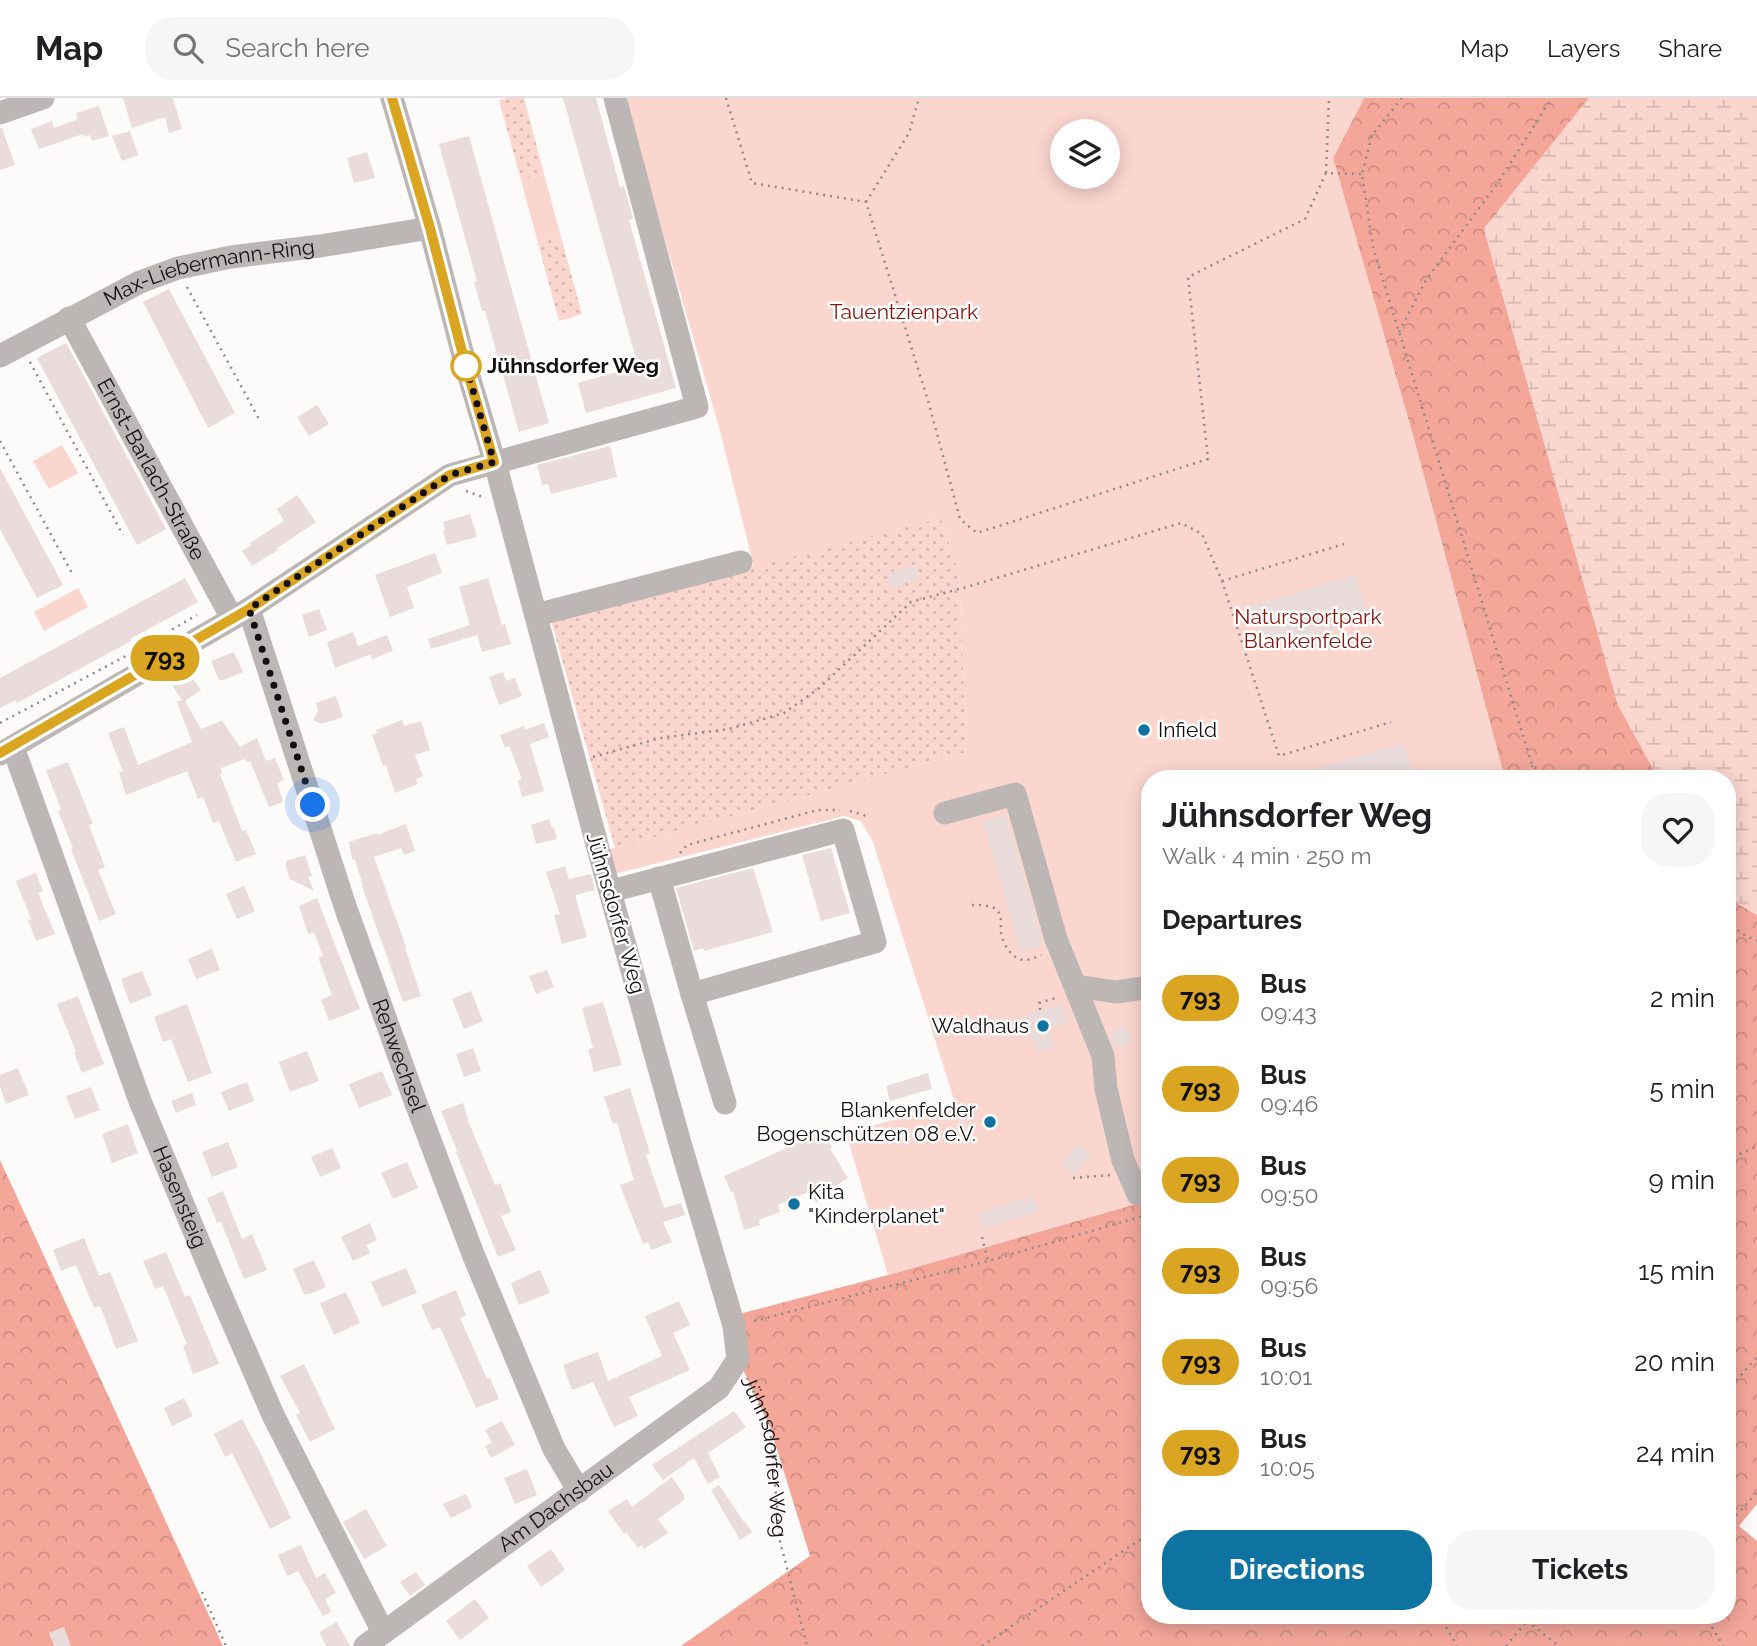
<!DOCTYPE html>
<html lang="en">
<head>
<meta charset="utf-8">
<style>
	body { margin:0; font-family:Raleway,sans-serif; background:#f6f6f6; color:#202124; height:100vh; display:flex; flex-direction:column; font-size:26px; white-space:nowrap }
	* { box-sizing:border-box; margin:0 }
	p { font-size:23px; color:#757577 }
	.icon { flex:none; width:38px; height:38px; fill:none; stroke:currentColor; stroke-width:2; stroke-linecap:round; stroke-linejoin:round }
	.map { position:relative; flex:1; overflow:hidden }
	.drawer { position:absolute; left:1141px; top:672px; width:595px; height:854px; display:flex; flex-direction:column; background:#fff; border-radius:28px; box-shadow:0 4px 18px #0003 }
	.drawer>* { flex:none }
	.badge { padding:0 14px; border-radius:23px; font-size:24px; line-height:46px }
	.fabs { position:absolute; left:1050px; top:21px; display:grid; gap:14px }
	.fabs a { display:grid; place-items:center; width:70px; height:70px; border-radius:50%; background:#fff; box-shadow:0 4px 18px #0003; font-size:35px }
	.you { position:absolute; width:35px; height:35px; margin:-18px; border:5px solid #fff; border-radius:50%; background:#1a73e8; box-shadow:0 0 0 10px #1a73e833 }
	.map>.badge { position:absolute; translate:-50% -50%; box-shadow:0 0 0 4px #fff }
	h2 { padding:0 21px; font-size:26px; line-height:63px }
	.round { display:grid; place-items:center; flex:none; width:74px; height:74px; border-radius:28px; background:#f6f6f6 }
	.head { display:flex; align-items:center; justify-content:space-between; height:119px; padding:0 21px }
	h1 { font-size:33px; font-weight:700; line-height:52px }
	.button { display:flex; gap:14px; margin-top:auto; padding:14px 21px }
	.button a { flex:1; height:80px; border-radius:28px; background:#0e73a0; color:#fff; font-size:28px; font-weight:700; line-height:80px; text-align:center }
	.button a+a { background:#f6f6f6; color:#202124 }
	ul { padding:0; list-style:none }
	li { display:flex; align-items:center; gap:21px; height:91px; padding:0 21px }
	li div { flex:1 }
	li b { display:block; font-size:26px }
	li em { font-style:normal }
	li .badge { min-width:77px; font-weight:700; text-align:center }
	header { display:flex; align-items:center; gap:42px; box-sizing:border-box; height:98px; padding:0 35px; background:#fff; border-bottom:2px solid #e0e0e0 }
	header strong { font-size:33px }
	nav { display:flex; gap:38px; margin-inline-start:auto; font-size:24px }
	.search { width:490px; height:63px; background:#f6f6f6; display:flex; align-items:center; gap:18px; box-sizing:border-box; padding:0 24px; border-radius:28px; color:#757577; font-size:26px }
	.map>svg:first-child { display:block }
	.grass { fill:url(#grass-dots) }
	.forest { fill:url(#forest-crowns) }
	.wetland { fill:url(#wetland-marsh) }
	.green { fill:#fbd6cf; fill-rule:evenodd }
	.building { fill:#e9dcda }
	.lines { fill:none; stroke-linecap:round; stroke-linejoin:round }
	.path { stroke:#8f8b8b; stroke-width:2.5; stroke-dasharray:2 5; stroke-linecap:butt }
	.minor { stroke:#bcb6b5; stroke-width:23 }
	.line-casing { stroke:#fff; stroke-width:16 }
	.line { stroke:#daa520; stroke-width:10 }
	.walk { stroke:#151010; stroke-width:7; stroke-dasharray:0 12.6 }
	.stop-dot { fill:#fff; stroke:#daa520; stroke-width:3.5 }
	.poi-dot { fill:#0e73a0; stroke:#fff; stroke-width:2.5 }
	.labels { text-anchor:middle; stroke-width:5; stroke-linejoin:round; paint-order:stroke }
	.street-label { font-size:21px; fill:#151010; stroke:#fff }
	.park-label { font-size:21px; fill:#86150d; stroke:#fff }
	.stop-label { font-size:21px; font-weight:bold; fill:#151010; stroke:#fff; text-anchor:start }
	.poi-label { font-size:21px; fill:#151010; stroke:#fff; text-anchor:start }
</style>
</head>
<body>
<header>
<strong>Map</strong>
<div class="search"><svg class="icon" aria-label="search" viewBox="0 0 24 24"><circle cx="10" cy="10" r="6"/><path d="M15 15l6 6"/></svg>Search here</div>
<nav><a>Map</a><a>Layers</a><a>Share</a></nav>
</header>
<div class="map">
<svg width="1757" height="1548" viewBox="0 0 1757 1548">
	<defs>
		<pattern id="grass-dots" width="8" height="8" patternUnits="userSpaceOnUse" patternTransform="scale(1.75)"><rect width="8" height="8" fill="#fbd6cf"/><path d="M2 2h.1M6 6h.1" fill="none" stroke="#d6b7b1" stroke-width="1.8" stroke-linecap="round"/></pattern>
		<pattern id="forest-crowns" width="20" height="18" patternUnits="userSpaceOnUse" patternTransform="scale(1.75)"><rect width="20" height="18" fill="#f4a699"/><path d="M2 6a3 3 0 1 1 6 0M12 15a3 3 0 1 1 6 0" fill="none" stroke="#d08e83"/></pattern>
		<pattern id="wetland-marsh" width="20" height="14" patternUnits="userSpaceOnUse" patternTransform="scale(1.75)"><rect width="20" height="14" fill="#fbd6cf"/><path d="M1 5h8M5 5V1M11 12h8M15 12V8" fill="none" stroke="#d6b7b1"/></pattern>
	</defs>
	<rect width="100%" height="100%" fill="#fdfafa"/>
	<path class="grass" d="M506,0H524L544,76L521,82L499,2Z
		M561,139L582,216L559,223L538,145Z
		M941,420L959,476L967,654L615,750L550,519Z"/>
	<path class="forest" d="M1364,0H1589L1484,131L1618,607L1659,681H1505L1414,341L1333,60Z
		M1727,799L1757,817V1406L1739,1428L1757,1443V1548H681L810,1458L770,1329L738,1261L731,1218L888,1177L1150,1102V1517H1727Z
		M0,1062L223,1548H0Z"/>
	<path class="wetland" d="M1589,0H1757V817L1727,799V681H1659L1618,607L1484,131Z"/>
	<path class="green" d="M624,0H1364L1333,60L1414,341L1505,681H1150V1102L888,1177L846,1035L955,1005L873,744L861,723L844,718L606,778L599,754L967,654L959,476L941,420L754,469L719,329ZM1062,33H1108V79H1062Z
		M544,76L561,139L538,145L521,82Z
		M62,347L78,375L49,391L33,363Z
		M78,490L88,509L44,533L34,514Z"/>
	<path class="building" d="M123,0H173L182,31L169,35L165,19L132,30Z
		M563,0H596L620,89L624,88L633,121L629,122L676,290L586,315L578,285L638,268Z
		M99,8L109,38L92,43L90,37L84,39L83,36L39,51L31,31L52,23L54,30L78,21L76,15Z
		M0,30H2L15,67L0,72Z
		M130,33L138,57L122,63L112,38Z
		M469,38L549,325L519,334L485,213H482L474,184L477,183L439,46Z
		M367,54L375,80L354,85L347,60Z
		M169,191L235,315L208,330L143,204Z
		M66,245L166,431L137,447L37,260Z
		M317,307L329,326L309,338L297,319Z
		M610,348L617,379L551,396L548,386L542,387L537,367Z
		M0,370L63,487L37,500L0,431Z
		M297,397L316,424L277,450L278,452L252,468L242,453L251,447L250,445L284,423L277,411Z
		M470,416L477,439L447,447L443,434L445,431L443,424Z
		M435,455L442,475L407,489L414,510L390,519L375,477Z
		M916,468L919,481L905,485L906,487L891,491L887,475Z
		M1356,477L1369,521L1262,551L1250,508Z
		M185,480L198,504L130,541L131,543L17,605L15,602L0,610V580Z
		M488,480L502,527L505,526L511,546L482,554L477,537L431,551L428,541L470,527L459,489Z
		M319,511L327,532L309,539L302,517Z
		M353,534L358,548L387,537L393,553L372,561L371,556L335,570L327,544Z
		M234,554L243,574L224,582H219L211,563Z
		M503,574L506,583L515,580L522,598L499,607L489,579Z
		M189,575L201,592L185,603L201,631L222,623L240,649L257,640L266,663L275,660L284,682L277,685L283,704L269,709L250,663L247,664L245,661L221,670L222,675L220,676L242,733L246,732L256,756L236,764L219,723L213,725L203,699L198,701L187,673L126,697L119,674L123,673L108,635L124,629L138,667L192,644L177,604L182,602L172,587Z
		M336,598L343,619L321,626L313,622L318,613L316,605Z
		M402,622L404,628L421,623L430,652L415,657L423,678L416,681L418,686L395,695L386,667L383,668L372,637L377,635L376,632Z
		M544,625L549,639L530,646L544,693L522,699L518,682L522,681L509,648L505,650L500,637L524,628L525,632Z
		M1404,645L1414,681H1293L1292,677Z
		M68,664L93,726L89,727L105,769L98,772L116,816L99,823L71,751L73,750L58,713L61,712L46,672Z
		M1006,716L1044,848L1021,855L983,723Z
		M549,721L552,730L554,729L557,741L536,746L531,727Z
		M406,726L415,753L404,757L401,750L374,759L406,849L405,850L421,898L403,904L362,788H363L355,762L352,761L349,744L377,735V737Z
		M831,750L850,815L821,823L802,757Z
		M305,757L312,778L308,779L314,793L290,781L286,769V763Z
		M565,768L569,781L591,776L595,792L575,797L587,839L562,846L554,817L560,816L546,774Z
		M753,770L773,834L704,853L703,850L694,853L676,790Z
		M36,775L43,793L38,795L55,836L36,843L28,822L31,821L16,783Z
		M244,788L255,813L237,821L226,796Z
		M317,800L360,911L329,923L321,902L332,897L318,859L323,858L314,834L308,836L299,808Z
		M212,851L220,872L196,881L188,861Z
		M547,872L554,889L536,896L529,878Z
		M142,873L152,897L130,906L121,881Z
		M471,893L483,923L464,931L452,901Z
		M78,898L104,966L82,975L74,955L76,954L57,906Z
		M603,904L622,967L594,974L588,951L593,950L582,910Z
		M187,906L212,975L188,984L171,941L163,944L154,919Z
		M1062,906L1068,925L1049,930L1055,949L1036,954L1025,917Z
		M1111 940a10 10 0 1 1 20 0a10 10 0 1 1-20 0Z
		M473,950L481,973L464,979L456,956Z
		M307,953L319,983L290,994L279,964Z
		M18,970L29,997L6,1006L0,989V977Z
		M382,973L392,997L359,1010L349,986Z
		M928,975L932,991L890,1003L886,988Z
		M247,984L254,1003L229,1013L221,994Z
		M91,989L100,1012L75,1021L66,998Z
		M630,990L650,1055L646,1057L664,1110L681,1105L685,1117L663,1124L672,1144L651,1152L648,1144L643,1146L620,1087L634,1082L617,1025L613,1026L604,999Z
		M192,995L196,1007L176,1015L171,1003Z
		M463,1005L469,1025L495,1087L500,1085L511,1114L501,1118L516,1152L498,1159L456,1054L457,1053L441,1013Z
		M128,1026L138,1055L112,1065L102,1036Z
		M825,1033L832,1050L830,1051L848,1080L829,1092L831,1096L816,1104L810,1093L778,1107L780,1114L759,1122L760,1127L744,1132L733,1093L731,1094L724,1078Z
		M228,1044L238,1069L212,1079L202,1054Z
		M1078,1046L1091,1057L1074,1076L1061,1066Z
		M332,1050L341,1070L320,1079L311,1059Z
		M407,1064L418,1090L393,1101L381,1075Z
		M223,1093L242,1141L252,1136L267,1172L244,1181L221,1124L217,1125L207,1100Z
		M1033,1098L1038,1114L982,1131L978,1115Z
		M370,1125L377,1142L366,1147L370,1155L353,1163L341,1139Z
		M84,1140L99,1178L110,1174L138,1243L116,1251L100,1208L94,1210L76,1167L61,1173L53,1152Z
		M166,1154L185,1199L190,1197L219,1266L193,1276L183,1248L187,1246L163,1188L155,1191L143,1163Z
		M314,1162L326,1189L309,1196H304L293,1171Z
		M406,1170L417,1195L382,1209L371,1184Z
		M540,1172L550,1195L519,1207L511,1185Z
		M456,1192L466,1217L460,1220L487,1281L490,1280L499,1301L476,1310L440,1229L432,1232L421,1207Z
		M346,1194L360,1225L334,1237L320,1205Z
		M679,1203L690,1227L673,1235L690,1272L629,1299L638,1318L614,1329L593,1284L572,1292L563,1267L598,1254L608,1283L662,1258L645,1218Z
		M304,1266L335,1331L310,1344L296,1317L300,1315L280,1278Z
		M184,1300L193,1318L172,1328L164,1310Z
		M734,1313L746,1329L708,1355L720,1379L708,1386L694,1360L663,1382L652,1367Z
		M242,1321L261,1356L291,1420L270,1431L232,1355L225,1359L214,1336Z
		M502,1323L515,1347L491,1360L485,1348L492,1345L485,1332Z
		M527,1371L537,1397L515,1406L504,1380Z
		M672,1379L684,1397V1402L658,1421L668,1435L644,1451L642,1447L638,1450L626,1434L624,1436L608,1413L627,1401L632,1409Z
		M719,1387L744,1424L745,1423L752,1434L740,1442L711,1392Z
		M466,1396L472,1409L451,1420L443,1406Z
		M366,1411L387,1448L364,1461L343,1424Z
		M301,1447L316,1480L325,1475L336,1495L325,1501L331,1514L323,1518L298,1473L287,1478L278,1457Z
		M551,1451L565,1472L541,1489L527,1468Z
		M416,1474L425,1487L410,1498L400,1484Z
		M475,1501L489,1520L460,1542L446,1523Z
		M337,1524L350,1548H326L319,1534Z
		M64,1529L71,1548H54L49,1535Z"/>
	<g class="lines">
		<g class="path">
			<path d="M726,0L752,85L866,104L929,306L960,421L977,435L1208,361L1188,179L1305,121L1326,75L1362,76"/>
			<path d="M1402,0L1372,37L1362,76L1373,149L1532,667L1549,681"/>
			<path d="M1326,75L1329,0"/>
			<path d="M866,104L909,35L919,0"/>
			<path d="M187,189L259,321"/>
			<path d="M1399,234L1426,182L1497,86L1552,0"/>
			<path d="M30,264L123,437"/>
			<path d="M0,343L73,477"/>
			<path d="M466,393L486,400"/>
			<path d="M1222,483L1344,446"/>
			<path d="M166,535L197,517"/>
			<path d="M0,625L139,551"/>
			<path d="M593,659L660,640L729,631L784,615L818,591L911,504L970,488L1181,425L1202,436L1222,483L1279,658L1391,624"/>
			<path d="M1532,667L1536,681"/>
			<path d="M850,713L867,718"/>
			<path d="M680,755L687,747L818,712H840"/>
			<path d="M972,807C979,807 988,807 994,810C1004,816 1000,826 1001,835C1003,846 1012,862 1025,862C1030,862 1036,859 1041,857"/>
			<path d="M1727,823L1741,835L1757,843"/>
			<path d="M1040,912L1039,905L1059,899"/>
			<path d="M1727,1062L1757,1048"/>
			<path d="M1073,1080L1110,1077"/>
			<path d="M1143,1116L1150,1136"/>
			<path d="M982,1139L988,1163"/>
			<path d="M754,1223L988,1163L1150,1116"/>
			<path id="s1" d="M747,1280L770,1329L780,1443L807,1548"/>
			<path d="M1727,1293L1757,1259"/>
			<path d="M1727,1428L1757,1394"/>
			<path d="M202,1494L226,1548"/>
			<path d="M1439,1517L1457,1548"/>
			<path d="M1705,1517L1723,1548"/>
			<path d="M1527,1523L1559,1548"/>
			<path d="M982,1548L1150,1435"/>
			<path d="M1506,1548L1532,1517"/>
		</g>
		<g class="minor">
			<path d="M0,15L43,0"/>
			<path id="s2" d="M69,220L232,520"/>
			<path id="s3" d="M0,258L140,184L178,170L231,159L320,148L430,130"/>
			<path id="s4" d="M249,511L345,808L414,1000L473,1156L554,1351L579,1393"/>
			<path d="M536,517L741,464"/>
			<path id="s5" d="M13,649L140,1003L217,1188L273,1317L383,1534"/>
			<path d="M0,656L249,511L450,377L697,309L615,0"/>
			<path d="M945,715L1015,696L1056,841L1103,958L1106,991L1123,1062L1138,1096"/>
			<path d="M659,780L692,896L725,1005"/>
			<path d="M611,793L843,732L875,844L692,896"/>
			<path d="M1076,888L1116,894L1150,889"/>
			<path id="s6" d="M365,1548L719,1290L738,1261L734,1228L680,1045L599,754L498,376L465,265L430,130L392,0"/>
		</g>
	</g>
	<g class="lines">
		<defs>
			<path id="line" d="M0,655L249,511L450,377L494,364L465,265L430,130L392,0"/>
		</defs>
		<use href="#line" class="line-casing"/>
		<use href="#line" class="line"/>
		<path class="walk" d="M313,707L249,511L450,377L494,364L465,265L466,268"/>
	</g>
	<circle class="stop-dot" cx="466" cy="268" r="14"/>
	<g class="poi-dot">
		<circle cx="1144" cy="632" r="7"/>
		<circle cx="1043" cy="928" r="7"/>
		<circle cx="990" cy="1024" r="7"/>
		<circle cx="794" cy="1106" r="7"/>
	</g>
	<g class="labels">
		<g class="street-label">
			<text dy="7" stroke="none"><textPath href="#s3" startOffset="228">Max-Liebermann-Ring</textPath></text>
			<text dy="7" stroke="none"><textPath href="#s2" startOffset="172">Ernst-Barlach-Straße</textPath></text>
			<text transform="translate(616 815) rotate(74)" y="7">Jühnsdorfer Weg</text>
			<text dy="7" stroke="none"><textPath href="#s4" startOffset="471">Rehwechsel</textPath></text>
			<text dy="7" stroke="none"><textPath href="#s5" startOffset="480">Hasensteig</textPath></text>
			<text dy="7" stroke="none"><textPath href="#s1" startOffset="82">Jühnsdorfer Weg</textPath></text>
			<text dy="7" stroke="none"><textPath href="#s6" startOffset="236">Am Dachsbau</textPath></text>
		</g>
		<g class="park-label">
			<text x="904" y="221">Tauentzienpark</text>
			<text x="1308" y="526">Natursportpark<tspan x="1308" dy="24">Blankenfelde</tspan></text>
		</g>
		<g class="stop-label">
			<text x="487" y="275">Jühnsdorfer Weg</text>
		</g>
		<g class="poi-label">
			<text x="1158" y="639">Infield</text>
			<text x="1029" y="935" text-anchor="end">Waldhaus</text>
			<text x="976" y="1019" text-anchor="end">Blankenfelder<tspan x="976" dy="24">Bogenschützen 08 e.V.</tspan></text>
			<text x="808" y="1101">Kita<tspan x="808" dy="24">"Kinderplanet"</tspan></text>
		</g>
	</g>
</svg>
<div class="fabs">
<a><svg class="icon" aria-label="layers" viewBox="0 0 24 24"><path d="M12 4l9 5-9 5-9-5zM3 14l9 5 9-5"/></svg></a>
</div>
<div class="you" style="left:313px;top:707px"></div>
<b class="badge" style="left:165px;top:560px;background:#daa520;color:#111">793</b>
<section class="drawer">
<div class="head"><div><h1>Jühnsdorfer Weg</h1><p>Walk · 4 min · 250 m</p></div><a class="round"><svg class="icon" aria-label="heart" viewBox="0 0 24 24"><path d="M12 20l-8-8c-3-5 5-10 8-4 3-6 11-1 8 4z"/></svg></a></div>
<h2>Departures</h2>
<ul>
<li><span class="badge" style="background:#daa520;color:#111">793</span><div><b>Bus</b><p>09:43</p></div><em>2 min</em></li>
<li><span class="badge" style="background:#daa520;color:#111">793</span><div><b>Bus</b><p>09:46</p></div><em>5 min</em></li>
<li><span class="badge" style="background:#daa520;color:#111">793</span><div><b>Bus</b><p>09:50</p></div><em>9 min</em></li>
<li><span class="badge" style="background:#daa520;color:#111">793</span><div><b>Bus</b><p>09:56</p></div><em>15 min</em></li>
<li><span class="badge" style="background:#daa520;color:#111">793</span><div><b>Bus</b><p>10:01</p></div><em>20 min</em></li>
<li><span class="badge" style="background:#daa520;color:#111">793</span><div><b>Bus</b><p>10:05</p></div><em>24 min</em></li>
</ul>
<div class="button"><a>Directions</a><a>Tickets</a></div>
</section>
</div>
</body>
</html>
